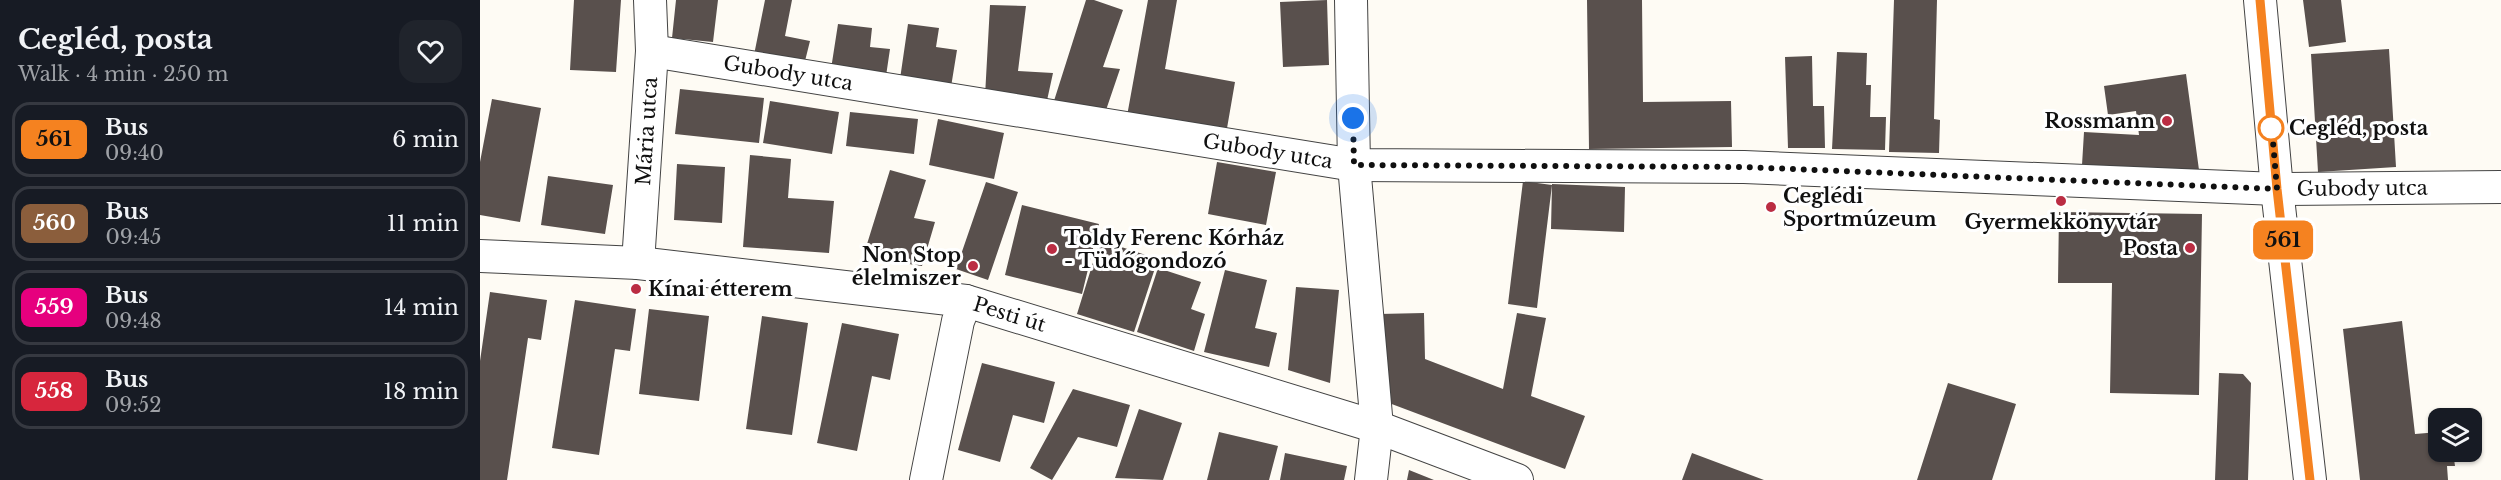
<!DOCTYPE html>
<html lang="en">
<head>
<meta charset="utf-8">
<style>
	body { margin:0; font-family:"Libre Baskerville",serif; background:#20242c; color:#f1f3f6; height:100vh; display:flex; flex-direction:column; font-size:22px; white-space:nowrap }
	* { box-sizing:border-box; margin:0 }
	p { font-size:20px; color:#9ea1a6 }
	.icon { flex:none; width:33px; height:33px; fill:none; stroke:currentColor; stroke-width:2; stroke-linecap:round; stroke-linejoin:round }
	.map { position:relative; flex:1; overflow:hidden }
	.drawer { display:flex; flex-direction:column; background:#171b24; width:480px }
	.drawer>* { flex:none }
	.badge { padding:0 12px; border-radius:9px; font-size:21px; line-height:39px }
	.buttons { position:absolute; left:1948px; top:408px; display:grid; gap:12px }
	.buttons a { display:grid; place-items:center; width:54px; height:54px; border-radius:12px; background:#171b24; box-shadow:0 2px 4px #0004; font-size:30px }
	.you { position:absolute; width:30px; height:30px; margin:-15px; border:4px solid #fff; border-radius:50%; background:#1a73e8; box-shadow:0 0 0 9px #1a73e833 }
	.map>.badge { position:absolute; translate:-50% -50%; box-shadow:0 0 0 3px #fff }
	.round { display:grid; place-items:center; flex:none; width:63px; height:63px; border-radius:18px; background:#20242c }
	.overview { display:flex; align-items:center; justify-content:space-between; height:102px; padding:0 18px }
	h1 { font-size:28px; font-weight:700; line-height:45px }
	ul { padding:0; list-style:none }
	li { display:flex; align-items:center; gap:18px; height:75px; margin:0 12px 9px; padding:0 6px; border:3px solid #363941; border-radius:18px }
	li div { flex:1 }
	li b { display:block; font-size:22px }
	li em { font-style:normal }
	li .badge { min-width:66px; font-weight:700; text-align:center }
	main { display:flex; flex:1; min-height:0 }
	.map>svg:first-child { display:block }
	.building { fill:#59504d }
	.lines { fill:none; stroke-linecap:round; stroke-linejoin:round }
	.minor-casing { stroke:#434343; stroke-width:34 }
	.minor { stroke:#fff; stroke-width:32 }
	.line-casing { stroke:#fff; stroke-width:14 }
	.line { stroke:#f58220; stroke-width:9 }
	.walk { stroke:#101010; stroke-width:6; stroke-dasharray:0 10.8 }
	.poi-dot { fill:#bb2d43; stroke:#fff; stroke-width:2 }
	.stop-dot { fill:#fff; stroke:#f58220; stroke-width:3 }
	.labels { text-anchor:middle; stroke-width:6; stroke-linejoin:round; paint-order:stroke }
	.street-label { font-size:20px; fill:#101010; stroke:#fff }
	.poi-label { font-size:20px; font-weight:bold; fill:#101010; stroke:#fff; text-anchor:end }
	.stop-label { font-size:20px; font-weight:bold; fill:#101010; stroke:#fff; text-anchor:start }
</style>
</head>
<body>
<main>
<section class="drawer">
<div class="overview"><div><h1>Cegléd, posta</h1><p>Walk · 4 min · 250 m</p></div><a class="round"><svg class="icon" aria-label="heart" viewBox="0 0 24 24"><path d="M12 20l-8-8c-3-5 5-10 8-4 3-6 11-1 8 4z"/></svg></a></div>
<ul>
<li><span class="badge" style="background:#f58220;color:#111">561</span><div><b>Bus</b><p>09:40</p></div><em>6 min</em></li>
<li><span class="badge" style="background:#8b5e3c;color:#fff">560</span><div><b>Bus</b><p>09:45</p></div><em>11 min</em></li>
<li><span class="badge" style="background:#e6007e;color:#fff">559</span><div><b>Bus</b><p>09:48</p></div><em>14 min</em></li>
<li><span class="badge" style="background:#d7263d;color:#fff">558</span><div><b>Bus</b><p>09:52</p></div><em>18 min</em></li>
</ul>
</section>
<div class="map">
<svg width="2021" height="480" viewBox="0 0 2021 480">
	<rect width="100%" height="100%" fill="#fefbf4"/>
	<path class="building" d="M94,0H141L136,72L90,70Z
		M196,0H238L233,42L192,38Z
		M285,0H312L305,36L330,41L324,65L274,55Z
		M606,0H614L643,10L623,67L640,69L625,113L573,104Z
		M668,0H697L685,69L755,82L746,134L647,116Z
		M847,0L849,65L803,67L800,2Z
		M1107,0H1162L1163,102L1251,101L1252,147L1109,149Z
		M1414,0H1457L1454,119L1460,120L1459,153L1409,152Z
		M1823,0H1861L1866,42L1829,47Z
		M510,5L546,6L538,71L573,73L566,105L505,96Z
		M358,24L392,28L390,47L410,49L406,76L351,69Z
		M428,24L459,28L456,47L477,50L471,87L420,79Z
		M1909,49L1916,167L1838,172L1831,54Z
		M1357,52L1387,53L1386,85H1391L1390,117H1406L1405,150L1352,149Z
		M1332,56L1333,106H1344L1345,148H1308L1305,57Z
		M1706,74L1719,170L1602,165L1604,132L1659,135L1656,111L1628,115L1624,86Z
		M200,89L284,98L279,143L195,134Z
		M12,99L61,108L40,222L0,215V162Z
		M290,101L359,112L352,154L283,143Z
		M370,112L438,119L434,154L366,146Z
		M458,119L524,133L514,179L449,165Z
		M270,155L311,159L308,198L354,201L349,253L263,247Z
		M737,162L796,172L786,225L728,214Z
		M197,164L245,167L242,223L194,220Z
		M410,170L446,180L434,218L455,222L442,266L383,257Z
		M68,176L133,185L125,234L61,225Z
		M1043,181L1072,185L1057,308L1028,304Z
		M506,182L538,192L508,280L476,269Z
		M1072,184L1145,187L1144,232L1071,229Z
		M542,205L619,224L602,294L525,275Z
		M1579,212L1722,214L1719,395L1630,393L1632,283H1578Z
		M620,240L678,259L654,332L597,314Z
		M678,268L721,282L711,309L725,314L714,351L657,332Z
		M745,270L787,280L775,328L797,333L789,367L724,352Z
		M816,287L859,290L850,383L808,370Z
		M10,292L67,300L61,340L48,338L27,480H0V361Z
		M95,300L156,309L150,351L135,349L119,455L72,448Z
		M169,309L229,316L219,401L159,394Z
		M944,313L945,359L1023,389L1037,313L1066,318L1051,396L1105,416L1085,469L901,400L899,314Z
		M282,316L328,323L312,435L266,429Z
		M1922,321L1935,434L1959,432V452H1973L1975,466H1967L1968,480H1880L1863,329Z
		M362,323L419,334L410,380L392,376L377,451L337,443Z
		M502,363L575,382L564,423L533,415L520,462L478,450Z
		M1739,373L1763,374L1771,383L1768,480H1735Z
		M1468,383L1536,404L1512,480H1437Z
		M593,389L650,405L637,447L598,437L572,480L550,468Z
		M659,409L702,423L683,480L635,478Z
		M739,432L798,446L789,480H727Z
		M805,453L867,466L864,480H800Z
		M1212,453L1284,480H1202Z
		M929,470L954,480H927Z"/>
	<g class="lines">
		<defs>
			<g id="minor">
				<path d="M871,0L874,165L897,427L891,480"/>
				<path d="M1780,0L1797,189L1830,480"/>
				<path id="s1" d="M172,51L874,165L1264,167L1797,189L2021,187"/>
				<path id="s2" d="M0,256L158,263L486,301L897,427L1037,480"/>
				<path id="s3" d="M158,263L172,51L170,0"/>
				<path d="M446,480L478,321L486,301"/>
			</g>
		</defs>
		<use href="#minor" class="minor-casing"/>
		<use href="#minor" class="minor"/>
	</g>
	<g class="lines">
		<defs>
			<path id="line" d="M1780,0L1797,189L1830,480"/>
		</defs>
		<use href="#line" class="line-casing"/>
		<use href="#line" class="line"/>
		<path class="walk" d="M873,118L874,165L1264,167L1797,189L1791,118V128"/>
	</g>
	<g class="poi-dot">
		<circle cx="1687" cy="121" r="6"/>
		<circle cx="1581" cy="201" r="6"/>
		<circle cx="1291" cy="207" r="6"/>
		<circle cx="1710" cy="248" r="6"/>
		<circle cx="572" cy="249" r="6"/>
		<circle cx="493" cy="266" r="6"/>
		<circle cx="156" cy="289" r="6"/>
	</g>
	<circle class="stop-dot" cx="1791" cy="128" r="12"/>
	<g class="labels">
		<g class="street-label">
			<text dy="7" stroke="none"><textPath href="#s1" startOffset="138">Gubody utca</textPath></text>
			<text dy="7" stroke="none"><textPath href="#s3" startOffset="132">Mária utca</textPath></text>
			<text dy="7" stroke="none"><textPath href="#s1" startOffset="624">Gubody utca</textPath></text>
			<text dy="7" stroke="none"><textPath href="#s1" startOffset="1720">Gubody utca</textPath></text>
			<text dy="7" stroke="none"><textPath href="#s2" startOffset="534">Pesti út</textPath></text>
		</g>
		<g class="poi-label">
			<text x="1675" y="128">Rossmann</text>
			<text x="1303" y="203" text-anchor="start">Ceglédi<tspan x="1303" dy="23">Sportmúzeum</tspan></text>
			<text x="1581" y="229" text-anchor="middle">Gyermekkönyvtár</text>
			<text x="584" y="245" text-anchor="start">Toldy Ferenc Kórház<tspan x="584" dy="23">- Tüdőgondozó</tspan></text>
			<text x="1698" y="255">Posta</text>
			<text x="481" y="262">Non Stop<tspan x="481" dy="23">élelmiszer</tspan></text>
			<text x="168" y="296" text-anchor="start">Kínai étterem</text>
		</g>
		<g class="stop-label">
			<text x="1809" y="135">Cegléd, posta</text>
		</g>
	</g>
</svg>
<div class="buttons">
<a><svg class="icon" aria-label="layers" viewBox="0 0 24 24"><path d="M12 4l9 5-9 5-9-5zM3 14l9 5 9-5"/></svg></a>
</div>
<div class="you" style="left:873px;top:118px"></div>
<b class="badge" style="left:1803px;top:240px;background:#f58220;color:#111">561</b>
</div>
</main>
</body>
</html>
